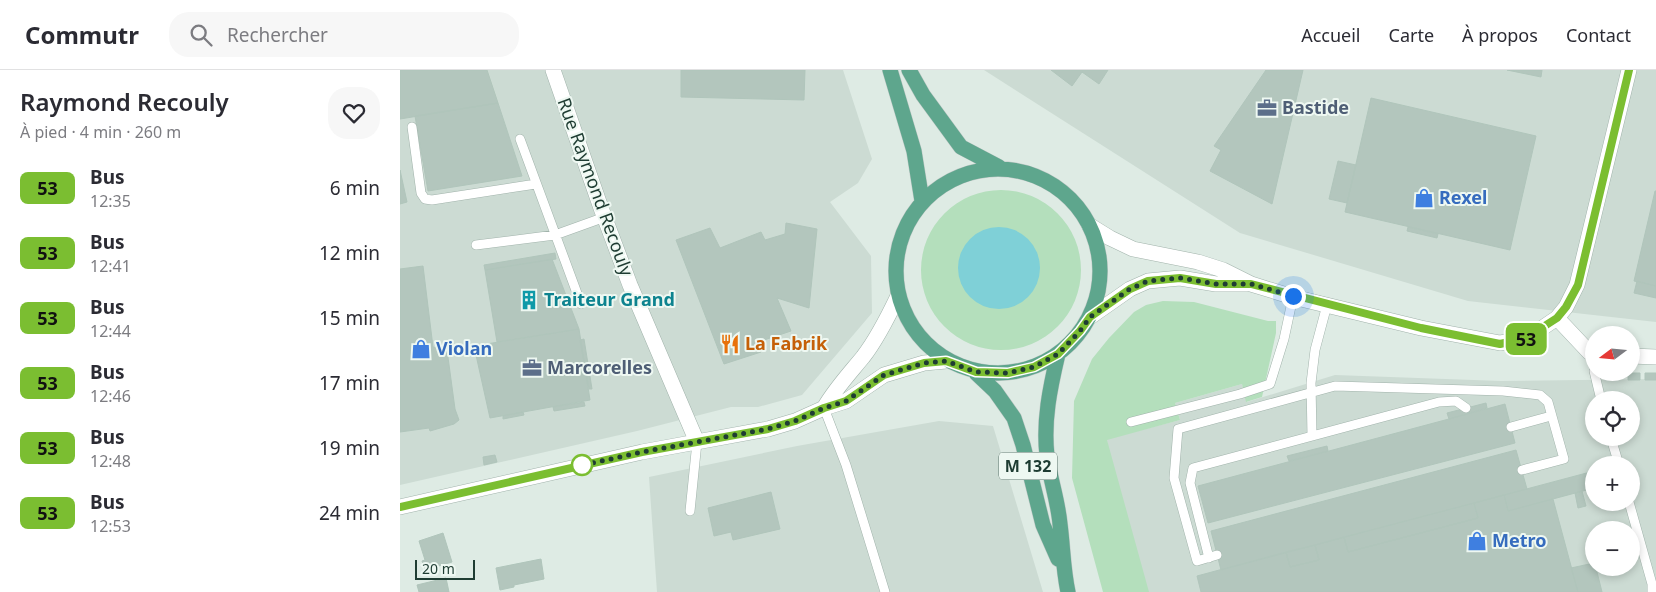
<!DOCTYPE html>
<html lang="fr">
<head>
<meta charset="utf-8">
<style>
	body { margin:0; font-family:"Noto Sans",sans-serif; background:#f7f7f7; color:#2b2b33; height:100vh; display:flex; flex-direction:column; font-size:19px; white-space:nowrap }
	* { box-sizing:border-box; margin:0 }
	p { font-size:16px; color:#7c7c81 }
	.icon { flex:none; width:28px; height:28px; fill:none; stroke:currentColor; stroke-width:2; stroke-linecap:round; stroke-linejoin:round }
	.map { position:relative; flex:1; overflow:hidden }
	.details { display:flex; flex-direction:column; background:#fff; width:400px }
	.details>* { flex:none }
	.badge { padding:0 10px; border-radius:8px; font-size:18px; line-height:32px }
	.needle { width:32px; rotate:254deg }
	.controls { position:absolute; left:1185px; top:256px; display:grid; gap:10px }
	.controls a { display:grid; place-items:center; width:55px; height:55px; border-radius:50%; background:#fff; box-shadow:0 2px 8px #0003; font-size:25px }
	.scale { position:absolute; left:15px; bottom:12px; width:60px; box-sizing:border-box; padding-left:5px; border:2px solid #1e3c32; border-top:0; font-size:14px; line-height:18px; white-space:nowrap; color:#1e3c32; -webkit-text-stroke:4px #eef8f2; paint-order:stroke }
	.you { position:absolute; width:25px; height:25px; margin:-12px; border:4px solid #fff; border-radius:50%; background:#1a73e8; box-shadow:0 0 0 8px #1a73e833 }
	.map>.badge { position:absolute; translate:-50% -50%; box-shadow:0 0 0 2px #fff }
	.round { display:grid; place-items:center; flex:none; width:52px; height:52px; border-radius:20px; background:#f7f7f7 }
	.overview { display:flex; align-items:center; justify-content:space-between; height:85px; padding:0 20px }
	h1 { font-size:24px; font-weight:600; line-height:38px }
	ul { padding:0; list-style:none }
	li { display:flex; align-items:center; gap:15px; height:65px; padding:0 20px }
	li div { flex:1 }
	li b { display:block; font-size:19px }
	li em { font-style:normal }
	li .badge { min-width:55px; font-weight:700; text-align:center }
	header { display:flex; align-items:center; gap:30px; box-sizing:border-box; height:70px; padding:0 25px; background:#fff; border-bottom:1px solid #e1e1e2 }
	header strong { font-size:24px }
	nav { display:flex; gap:28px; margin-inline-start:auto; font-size:18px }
	.search { width:350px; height:45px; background:#f7f7f7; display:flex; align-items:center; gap:12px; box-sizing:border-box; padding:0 18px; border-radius:20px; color:#7c7c81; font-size:19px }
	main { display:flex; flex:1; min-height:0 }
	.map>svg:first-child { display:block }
	.built { fill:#ccdbd3; fill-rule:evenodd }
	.green { fill:#b4dfbc }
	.water { fill:#7fd0d7 }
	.building { fill:#b3c6bd; stroke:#b0c5bb }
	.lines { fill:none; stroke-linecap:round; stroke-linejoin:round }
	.service-casing { stroke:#a1b3ab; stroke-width:10 }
	.minor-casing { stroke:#a1b3ab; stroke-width:16 }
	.primary-casing { stroke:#c0c8c6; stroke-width:16 }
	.service { stroke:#fff; stroke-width:9 }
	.minor { stroke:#fff; stroke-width:15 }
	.primary { stroke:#5ea68d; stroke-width:15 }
	.line-casing { stroke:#fff; stroke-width:11 }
	.line { stroke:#7bbe31; stroke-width:8 }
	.walk { stroke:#1e3c32; stroke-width:5; stroke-dasharray:0 9 }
	.stop-dot { fill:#fff; stroke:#7bbe31; stroke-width:2.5 }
	.labels { text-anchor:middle; stroke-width:4; stroke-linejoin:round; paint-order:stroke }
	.shield { fill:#eef8f2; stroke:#5c746c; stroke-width:1 }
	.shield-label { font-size:16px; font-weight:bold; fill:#1e3c32 }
	.service-label { font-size:18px; font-weight:bold; fill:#4e5e75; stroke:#eef8f2; text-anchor:start }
	.street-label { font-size:18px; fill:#1e3c32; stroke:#eef8f2 }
	.shop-label { font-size:18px; font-weight:bold; fill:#366cbe; stroke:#eef8f2; text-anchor:start }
	.culture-label { font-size:18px; font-weight:bold; fill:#0d838f; stroke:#eef8f2; text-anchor:start }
	.food-label { font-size:18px; font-weight:bold; fill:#c56008; stroke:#eef8f2; text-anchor:start }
</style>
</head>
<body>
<header>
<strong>Commutr</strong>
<div class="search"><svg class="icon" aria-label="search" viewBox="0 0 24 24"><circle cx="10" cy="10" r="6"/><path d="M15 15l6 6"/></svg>Rechercher</div>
<nav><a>Accueil</a><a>Carte</a><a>À propos</a><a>Contact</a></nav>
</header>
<main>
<section class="details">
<div class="overview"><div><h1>Raymond Recouly</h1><p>À pied · 4 min · 260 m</p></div><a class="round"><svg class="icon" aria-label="heart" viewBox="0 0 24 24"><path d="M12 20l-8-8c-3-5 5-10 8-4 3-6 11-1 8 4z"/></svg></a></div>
<ul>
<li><span class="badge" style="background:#7bbe31;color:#111">53</span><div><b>Bus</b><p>12:35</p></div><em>6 min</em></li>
<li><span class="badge" style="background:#7bbe31;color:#111">53</span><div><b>Bus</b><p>12:41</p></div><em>12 min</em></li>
<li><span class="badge" style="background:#7bbe31;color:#111">53</span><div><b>Bus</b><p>12:44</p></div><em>15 min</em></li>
<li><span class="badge" style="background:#7bbe31;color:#111">53</span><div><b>Bus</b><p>12:46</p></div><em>17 min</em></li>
<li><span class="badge" style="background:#7bbe31;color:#111">53</span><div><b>Bus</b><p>12:48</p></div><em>19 min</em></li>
<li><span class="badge" style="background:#7bbe31;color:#111">53</span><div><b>Bus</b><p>12:53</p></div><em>24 min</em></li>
</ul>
</section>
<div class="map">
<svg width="1256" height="522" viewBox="0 0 1256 522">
	<rect width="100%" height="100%" fill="#deebe4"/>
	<path class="built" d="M0,0H443L472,89L458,113L430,132L471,186L472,243L402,325L358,337H331L237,361L0,415Z
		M584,0H1256V252L1068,231L840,163Z
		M935,305L1101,311L1256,309V522H713L707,369L780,350L775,333L842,314L847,332ZM1194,330H1231V368H1194ZM1194,395H1231V432H1194ZM1194,460H1231V498H1194Z
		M539,351L593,356L643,522H257L249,407L397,376Z"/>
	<path class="green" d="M521 200a80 80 0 1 1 160 0a80 80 0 1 1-160 0Z
		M763,231L794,232L868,251H876V263L862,327L846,332L842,314L775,333L780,350L707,370L749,522H703L672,408L674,331L692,289L709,268L734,242L746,235Z"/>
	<path class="water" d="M558 198a41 41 0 1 1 82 0a41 41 0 1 1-82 0Z"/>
	<path class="building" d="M0,0H87L98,33L0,49Z
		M281,0H405L404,30L281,27Z
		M651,0H708L699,14L682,2L672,16Z
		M866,0H903L872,134L810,101L821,80L814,76Z
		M1107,0H1142L1141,7Z
		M971,28L1136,66L1110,180L945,142Z
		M98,33L122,106L28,121L15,46Z
		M938,91L956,95L947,133L929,129Z
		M0,100L7,132L0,134Z
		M1255,121H1256V216L1234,211Z
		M386,153L417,159L409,238L377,228L391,261L358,272L361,282L324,294L276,170L310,158L320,178L361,162L365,170L385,164Z
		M1008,157L1038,164L1037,168L1007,161Z
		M155,183L156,189L85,200L84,195Z
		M152,189L179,259L97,272L85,200Z
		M23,196L33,277L47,280L55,339L59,350L54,354L30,361L29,358L0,362V199Z
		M1237,211L1256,216V228L1234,223Z
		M179,259L190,330L90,348L74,276Z
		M184,269L192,319H189L180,270Z
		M1228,303H1240V310H1228Z
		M1245,303H1256V310H1245Z
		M184,332L185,336L154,341L153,337Z
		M1086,333L1087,338L1049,349L1047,343Z
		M1105,334L1115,373L808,453L798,416Z
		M123,342L124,345L103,349V346Z
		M927,376L928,381L889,391L887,386Z
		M1116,380L1127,419L821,500L811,461Z
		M95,385L97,392L84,395L83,387Z
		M1194,401V418L1108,441L1104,425Z
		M1182,421L1186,436L1178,438L1175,423Z
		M371,422L380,459L333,470L331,462L314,466L308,438Z
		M1104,425L1108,441L1153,429L1178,522H801L797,506L886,482L890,497L919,490L915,475L944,467L948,482L1078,448L1074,433Z
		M1074,433L1078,448L948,482L944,467Z
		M43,463L52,492L25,500L22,491L25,490L19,471Z
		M915,475L919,490L890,497L886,482Z
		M141,489L144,509L114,515V517L100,520L96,498Z
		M1194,493V498H1196L1202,522H1178L1171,498Z
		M46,508L49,522H19L17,515Z"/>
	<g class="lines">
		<defs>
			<path id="service" d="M12,57L21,123L25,129L32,130L136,114
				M120,69L181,234
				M76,175L155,165L205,147
				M1194,301L1201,330
				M424,338L446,395L485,522
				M731,352L840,324L870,314L884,269L893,227
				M1111,357L1151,346
				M912,366L911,313L915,280L927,235
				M1211,368L1219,395
				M1229,432L1252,514V522
				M290,441L297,372
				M817,485L797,491L774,408L778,359L935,316L1103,321L1140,325L1148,332L1164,389L1122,400
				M809,488L790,413L793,398L1039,332L1056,331L1066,338"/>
			<path id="minor" d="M153,0L201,138L230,215L297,372
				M689,155L710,168L733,179L798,192L823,200L851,214L893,227L1021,258L1100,273L1126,269L1157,248L1166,237L1177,215L1229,0
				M690,247L730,219L748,211L780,208L816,214H847
				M1157,248L1189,282L1194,285
				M1231,286L1256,287
				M424,338C435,319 449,304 463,287C477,269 488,247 498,226
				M0,437L242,382L368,359L395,351L424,338L446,331L484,305L524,293L546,291"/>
			<path id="primary" d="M490,0L514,81L522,131
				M509,0L523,25L561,77L599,97
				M496 201a102 102 0 1 1 204 0a102 102 0 1 1-204 0Z
				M658,284C650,318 643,351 647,386C650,409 658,431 660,454C663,477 663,499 668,522
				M576,303L595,321L614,348L623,375L643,455L658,489"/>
		</defs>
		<use href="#service" class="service-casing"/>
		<use href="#minor" class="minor-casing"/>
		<use href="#primary" class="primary-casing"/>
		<use href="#service" class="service"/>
		<use href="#minor" class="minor"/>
		<use href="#primary" class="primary"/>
	</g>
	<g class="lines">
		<defs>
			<path id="line" d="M0,437L242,382L368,359L395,351L424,338L446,331L484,305L524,293L546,291L576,302L608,303L634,297L658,284L680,261L690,247L730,219L748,211L780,208L816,214H851L1021,258L1100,274L1126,268L1157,248L1166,237L1178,215L1229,0"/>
		</defs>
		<use href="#line" class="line-casing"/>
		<use href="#line" class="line"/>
		<path class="walk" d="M182,395L179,396L242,382L368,359L395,351L424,338L446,331L484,305L524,293L546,291L576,302L608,303L634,297L658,284L680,261L690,247L730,219L748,211L780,208L816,214H851L893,226"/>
	</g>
	<defs>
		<symbol id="office-bare" viewBox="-9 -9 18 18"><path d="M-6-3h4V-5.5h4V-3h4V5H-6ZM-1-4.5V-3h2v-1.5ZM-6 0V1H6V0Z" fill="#5c6f8a" stroke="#eef8f2" stroke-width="2.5" paint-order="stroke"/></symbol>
		<symbol id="shop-bare" viewBox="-9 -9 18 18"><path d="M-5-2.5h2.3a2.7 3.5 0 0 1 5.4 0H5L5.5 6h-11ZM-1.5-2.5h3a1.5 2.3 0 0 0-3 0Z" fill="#3f7fe0" stroke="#eef8f2" stroke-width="2.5" paint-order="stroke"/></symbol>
		<symbol id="building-bare" viewBox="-9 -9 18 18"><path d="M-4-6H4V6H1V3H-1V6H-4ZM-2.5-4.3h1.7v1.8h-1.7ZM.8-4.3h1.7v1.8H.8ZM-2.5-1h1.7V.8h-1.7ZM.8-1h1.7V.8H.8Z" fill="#0f9aa8" stroke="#eef8f2" stroke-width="2.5" paint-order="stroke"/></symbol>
		<symbol id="restaurant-bare" viewBox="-9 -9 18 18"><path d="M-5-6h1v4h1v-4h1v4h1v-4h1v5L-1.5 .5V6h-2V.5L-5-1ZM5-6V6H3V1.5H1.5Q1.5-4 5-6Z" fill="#e8710a" stroke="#eef8f2" stroke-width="2.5" paint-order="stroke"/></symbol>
	</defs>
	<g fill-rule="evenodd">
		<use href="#office-bare" x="853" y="24" width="28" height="28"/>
		<use href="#shop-bare" x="1010" y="114" width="28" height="28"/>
		<use href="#building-bare" x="115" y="216" width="28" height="28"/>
		<use href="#restaurant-bare" x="316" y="260" width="28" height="28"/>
		<use href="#shop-bare" x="7" y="265" width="28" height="28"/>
		<use href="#office-bare" x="118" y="284" width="28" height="28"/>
		<use href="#shop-bare" x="1063" y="457" width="28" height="28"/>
	</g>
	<circle class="stop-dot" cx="182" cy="395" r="10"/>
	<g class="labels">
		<rect class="shield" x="599" y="382.5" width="58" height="27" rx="4"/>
		<g class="shield-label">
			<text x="628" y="402">M 132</text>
		</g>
		<g class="service-label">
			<text x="882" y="44">Bastide</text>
			<text x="147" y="304">Marcorelles</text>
		</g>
		<g class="street-label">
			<text transform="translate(195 117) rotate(70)" y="6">Rue Raymond Recouly</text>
		</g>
		<g class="shop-label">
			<text x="1039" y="134">Rexel</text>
			<text x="36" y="285">Violan</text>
			<text x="1092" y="477">Metro</text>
		</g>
		<g class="culture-label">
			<text x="144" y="236">Traiteur Grand</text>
		</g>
		<g class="food-label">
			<text x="345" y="280">La Fabrik</text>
		</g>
	</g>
</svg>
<div class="controls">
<a><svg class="needle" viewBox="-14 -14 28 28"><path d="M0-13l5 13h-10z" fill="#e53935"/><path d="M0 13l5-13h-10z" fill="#7c7c81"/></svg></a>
<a><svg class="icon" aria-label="locate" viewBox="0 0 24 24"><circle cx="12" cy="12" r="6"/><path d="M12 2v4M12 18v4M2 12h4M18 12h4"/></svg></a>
<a>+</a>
<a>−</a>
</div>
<div class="scale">20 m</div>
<div class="you" style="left:893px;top:226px"></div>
<b class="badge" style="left:1126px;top:269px;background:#7bbe31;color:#111">53</b>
</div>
</main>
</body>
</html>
